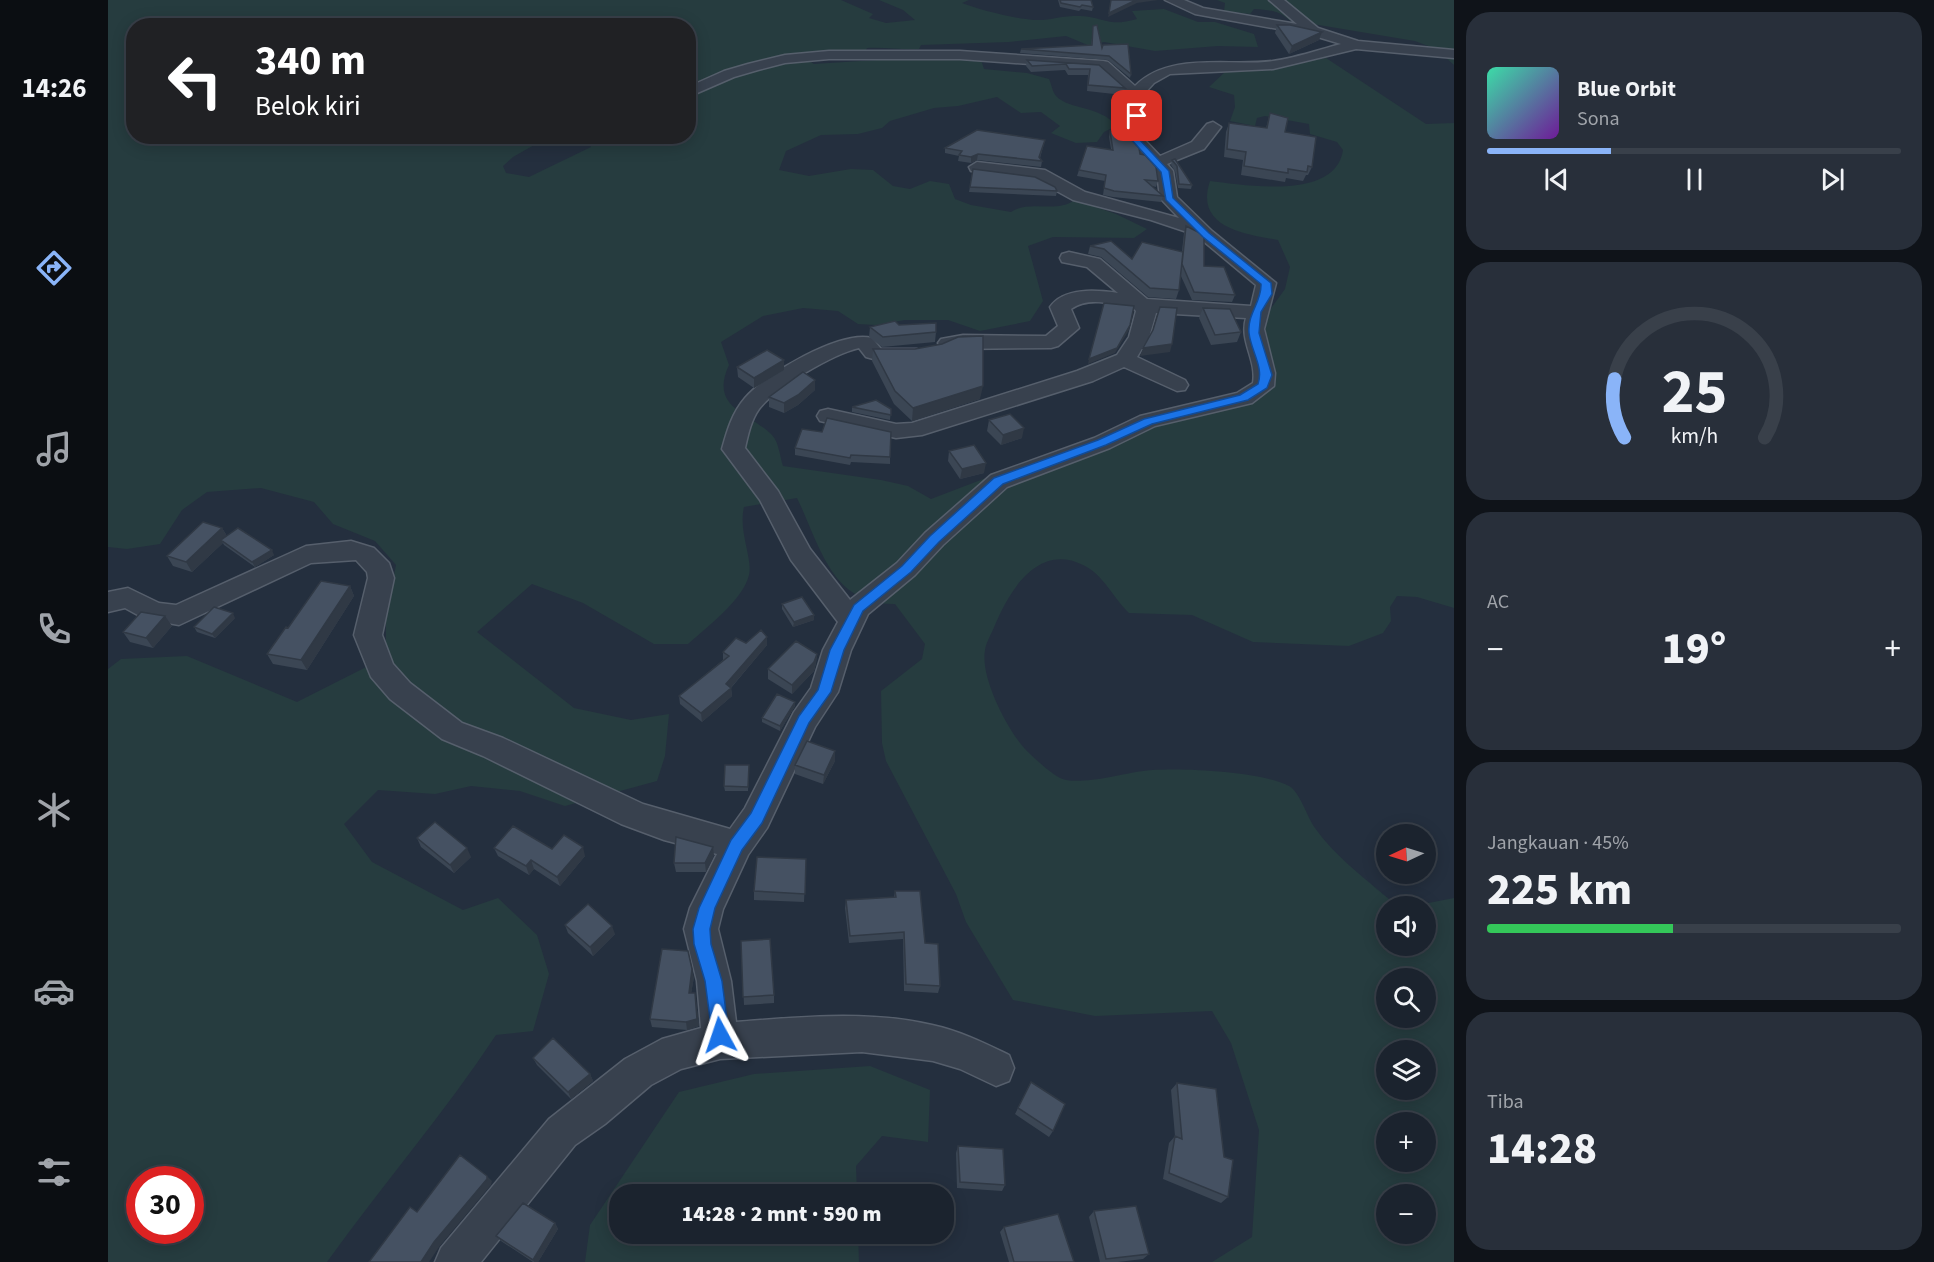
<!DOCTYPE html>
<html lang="id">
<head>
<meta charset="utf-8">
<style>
	:root { --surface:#1b232e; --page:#282f3a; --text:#f1f3f6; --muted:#a0a4aa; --line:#39404a; --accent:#8ab4f8 }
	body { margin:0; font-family:"Source Sans 3",sans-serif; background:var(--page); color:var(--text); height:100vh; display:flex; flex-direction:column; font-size:22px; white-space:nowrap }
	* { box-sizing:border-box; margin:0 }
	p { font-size:20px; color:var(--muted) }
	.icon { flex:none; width:33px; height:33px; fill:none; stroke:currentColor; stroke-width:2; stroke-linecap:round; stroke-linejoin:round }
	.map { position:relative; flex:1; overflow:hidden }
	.drawer { display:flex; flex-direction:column; gap:12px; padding:12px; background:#0f1319; width:480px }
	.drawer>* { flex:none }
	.banner { position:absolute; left:18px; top:18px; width:570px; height:126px; border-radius:24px; box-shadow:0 3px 15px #0003,0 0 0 2px var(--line); background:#202124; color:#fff; overflow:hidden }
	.needle { width:39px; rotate:266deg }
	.fabs { position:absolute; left:1268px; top:824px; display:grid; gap:12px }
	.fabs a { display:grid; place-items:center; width:60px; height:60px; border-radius:50%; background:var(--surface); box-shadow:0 3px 15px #0003,0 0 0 2px var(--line); font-size:30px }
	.speed { position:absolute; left:18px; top:1166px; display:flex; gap:12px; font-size:30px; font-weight:700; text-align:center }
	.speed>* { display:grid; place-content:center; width:78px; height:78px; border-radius:50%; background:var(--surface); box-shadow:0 3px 15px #0003,0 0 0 2px var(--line); line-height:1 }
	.speed .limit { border:9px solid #d22; background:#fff; color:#111 }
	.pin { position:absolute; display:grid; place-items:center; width:51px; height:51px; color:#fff; margin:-26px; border-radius:12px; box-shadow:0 3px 9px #0006 }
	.me { position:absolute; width:66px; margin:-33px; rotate:355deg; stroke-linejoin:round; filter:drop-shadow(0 0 4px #0008) }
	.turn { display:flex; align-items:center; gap:21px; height:126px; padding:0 30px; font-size:27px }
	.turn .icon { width:78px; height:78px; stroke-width:2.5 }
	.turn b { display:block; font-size:42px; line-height:51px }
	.big { font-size:45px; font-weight:800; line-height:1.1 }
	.drawer .card { flex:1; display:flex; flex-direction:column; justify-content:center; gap:9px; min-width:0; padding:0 21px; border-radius:24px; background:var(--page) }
	.drawer .dial { align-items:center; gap:0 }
	.dial svg { height:156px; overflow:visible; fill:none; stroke:var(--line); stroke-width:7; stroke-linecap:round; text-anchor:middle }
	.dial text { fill:var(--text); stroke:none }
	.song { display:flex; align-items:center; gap:18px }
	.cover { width:72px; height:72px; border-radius:9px; background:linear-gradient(135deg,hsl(160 70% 55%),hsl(280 70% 35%)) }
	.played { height:6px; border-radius:3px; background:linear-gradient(90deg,var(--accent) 30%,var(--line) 30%) }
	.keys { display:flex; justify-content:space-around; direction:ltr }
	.heat { display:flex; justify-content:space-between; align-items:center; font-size:33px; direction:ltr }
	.charge { height:9px; border-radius:4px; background:linear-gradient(90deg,#34c759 45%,var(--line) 0) }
	.trip { position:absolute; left:501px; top:1184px; width:345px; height:60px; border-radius:24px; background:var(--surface); box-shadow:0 3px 15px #0003,0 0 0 2px var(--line); font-weight:800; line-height:60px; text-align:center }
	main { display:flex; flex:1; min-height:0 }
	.menu { display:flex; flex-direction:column; width:108px; justify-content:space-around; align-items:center; background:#0b0e12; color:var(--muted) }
	.menu .icon { width:42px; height:42px }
	.menu .current { color:var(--accent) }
	.menu b { font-size:27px; color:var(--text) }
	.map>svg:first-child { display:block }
	.green { fill:#263c3f; fill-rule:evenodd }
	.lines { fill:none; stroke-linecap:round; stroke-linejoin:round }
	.minor-casing { stroke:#565f6c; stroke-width:3 }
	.minor { fill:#38414e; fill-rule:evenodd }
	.wall { fill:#3b4654 }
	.shaded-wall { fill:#303945 }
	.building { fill:#455162; stroke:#303945; stroke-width:1.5 }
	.route { fill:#1a73e8; stroke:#114b97; stroke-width:1.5 }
</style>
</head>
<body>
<main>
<nav class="menu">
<b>14:26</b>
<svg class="icon current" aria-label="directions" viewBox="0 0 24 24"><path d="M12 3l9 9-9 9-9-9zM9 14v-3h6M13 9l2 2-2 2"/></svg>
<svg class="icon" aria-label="music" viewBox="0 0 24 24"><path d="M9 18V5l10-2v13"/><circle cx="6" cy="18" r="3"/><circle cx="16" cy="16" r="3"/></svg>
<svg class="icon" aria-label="phone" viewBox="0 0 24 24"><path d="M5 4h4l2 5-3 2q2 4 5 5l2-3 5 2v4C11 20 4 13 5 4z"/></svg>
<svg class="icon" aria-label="climate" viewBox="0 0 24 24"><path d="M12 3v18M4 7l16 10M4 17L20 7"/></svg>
<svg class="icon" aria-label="car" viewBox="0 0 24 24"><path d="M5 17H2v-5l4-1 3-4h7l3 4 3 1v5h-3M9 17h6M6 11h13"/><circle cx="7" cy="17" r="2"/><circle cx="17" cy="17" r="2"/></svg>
<svg class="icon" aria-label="filters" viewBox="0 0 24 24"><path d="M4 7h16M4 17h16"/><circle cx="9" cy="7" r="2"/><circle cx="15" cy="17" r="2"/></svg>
</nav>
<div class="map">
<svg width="1346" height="1262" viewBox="0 0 1346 1262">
	<rect width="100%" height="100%" fill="#242f3e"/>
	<path class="green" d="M0,0H733L765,14L761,18L778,23L807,20L795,10L771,0H861L854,3C872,10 908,19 927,20C941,21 955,15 969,16C996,16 998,28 1029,19L1024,11L1056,9L1090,22H1107L1146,34L1150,47L1110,46L1047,51L996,42L982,46L958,36L901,42L813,45L811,49C793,50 777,47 759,48L757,52L720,51L702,54L701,61L706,64L768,60H873L876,69L919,73L941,79C943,83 944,89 946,93C955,110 994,105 1008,126L996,132L989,142L968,143L943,133L952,126L933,112L913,113L889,97L850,106L826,108L782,121L774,128L750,134L713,135L678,151L671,170L701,176L743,169L765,170L785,186L802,189L822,181L841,184L847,199L863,205L903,212C923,199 947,214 967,200L1008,214L1039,229L1026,238L945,237L920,246L935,301L922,321L872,331L840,320H797L768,325L750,324L730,311L695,308L655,316L613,342L621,365C601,408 641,412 664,435C671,442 672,458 675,466L773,480L800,486L823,499L1062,408L1155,394L1167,383L1153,342V322L1177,289L1182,267L1170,240C1138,234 1086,228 1102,181C1136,185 1228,201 1235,150L1229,142L1202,134L1201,124L1157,116L1149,118L1147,126L1122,121L1127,107L1126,95L1101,87L1118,71L1148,70L1218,58L1318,124L1346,123V608L1309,597L1289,596L1282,607L1283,621L1275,633L1241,646L1145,642L1084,615L1021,613C1005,598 996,575 975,565C931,543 902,589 887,625C884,633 878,642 877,650C872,677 899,729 917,749C926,758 941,772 952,778C968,786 1011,775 1028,772C1058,766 1155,771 1181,786C1192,792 1199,817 1207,828C1228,858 1262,882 1289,906H1278V945H1317V906H1305L1346,898V1262H1104L1144,1237L1151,1130L1123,1043L1104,1011L987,1016L905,1000L858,922L848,894L778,761L774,743L773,691L814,659L817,644L787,604C723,605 712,545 689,498L636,507C630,531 645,559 641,575C635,600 599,627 580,644H546L475,603L424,584L369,632L466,708L523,720L561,714L557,756L549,781L457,806L412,791L363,786L327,794L270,790L236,824L264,862L355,910L390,898L429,935L441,974L425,1031L388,1035C336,1114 274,1185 219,1262H0V669L13,659L79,656L189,702L278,657V617L288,565L267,541L225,524L206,502L153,488L99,492L74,510L52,544L19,549L0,547ZM26,26H580V136L477,137L483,147L421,177L398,173L395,166L405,157L442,136H26ZM1278,978H1317V1017H1278ZM1278,1050H1317V1089H1278ZM1278,1122H1317V1161H1278ZM32,1179H82V1230H32ZM1278,1194H1317V1233H1278Z
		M1109,0H1346V65L1328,49L1307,41L1181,20C1171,10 1160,10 1146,9L1142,14L1116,11L1117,3Z
		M762,1066L822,1090L820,1142L774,1136L748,1166L749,1194H512V1233H750L751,1262H477L482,1225L571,1092L646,1074Z"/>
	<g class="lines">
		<g class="minor-casing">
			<path id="minor" d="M1057,0H1076L1095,8L1189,24L1161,0H1176L1210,28L1250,41L1346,50V58L1248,49L1165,69L1062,74L1046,83L1035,95L1038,105L1033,136L1052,156L1084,142L1099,124L1105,122L1113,127L1096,149L1059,164L1065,171L1069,197L1104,231L1168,283L1156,329L1167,373L1166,386L1144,403L1047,426L1002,448L899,487L835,545L807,575L760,614L743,650L730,692L707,727L659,828L640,855L615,909L610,929L623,981L628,1022C693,1017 760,1010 824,1025C852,1031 876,1043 901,1055L906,1068L901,1081L888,1086L852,1069L825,1061L754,1052L612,1059L573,1069L543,1085L497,1124L467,1145L373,1262H327L333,1248L441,1119L517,1059L554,1039L593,1028L589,981L576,929L582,908L609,854L556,840L513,824L375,756L334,739L282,699L263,677L246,635L260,578L259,572L248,560L203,563L71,625L37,619L17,608L0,612V592L20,588L51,603L68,605L198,546L243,541L266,548L281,563L286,578L274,635L285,664L302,683L354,723L395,738L535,804L622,829L637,808L686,712L703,688L715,650L730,622L683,560L652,500L614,449C619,431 624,413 637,398C657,374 732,330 764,338L773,349H809L812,353L809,357C792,362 775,362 758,357L751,348C725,354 668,387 651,409C643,420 640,435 637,448L670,491L702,549L742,600L789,563L817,533L883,475L986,438L1032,416L1129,393L1145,383C1149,360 1131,341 1138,318L1048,313L1041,337L1029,357L1077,380L1080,385L1077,390L1069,391L1016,367L985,381L814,435L788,438L712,421L709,416L712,411L720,409L788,424L804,423L969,371L1009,355L1021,337L1028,311L1026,309C1006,304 981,296 963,309L971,328L950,346L943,348L840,349L833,347L830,343L833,339L855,335L938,336L950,326L942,307C956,287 989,290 1010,293L979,267L954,262L952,258L954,254L961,252L992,259L1039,299L1143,306L1148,285L1088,235L1043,220L965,200L927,179L863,171L861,167L869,162L937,170L977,192L1071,218L1052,198L1049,172L1017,137L1022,105L1020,96L991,69L852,59H721L677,63L650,70L626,77L580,97V87L616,71L640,64L677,55L721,51H852L995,61L1000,62L1027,86C1062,51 1119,67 1165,61C1187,58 1210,50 1233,44L1203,35L1087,14Z
				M466,136H487L479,141H467Z"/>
		</g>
		<use href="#minor" class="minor"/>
	</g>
	<path class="wall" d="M950,0H983L985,7L984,11L973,9L971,11L952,7Z
		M1169,25L1214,32L1211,40L1181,54L1167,33Z
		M985,30L994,48L1023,74L1022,78L1000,60L912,53L913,49L983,46Z
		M919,60L991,65L1017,88L1015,95L979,91L980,75H960L957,70L923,72L918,66Z
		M1162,113L1204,167L1200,175H1198L1195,181L1178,178L1177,182L1133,175L1135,160L1116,157L1118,132L1121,123L1158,128Z
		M1002,131L1032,154L1050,181L1048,187L1044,186L1055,196L1053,202L1005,197L995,195L997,181L969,176L971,170L1003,149L1001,137Z
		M937,140L932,158L934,161L933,167L869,160L863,163L850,161L851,156L837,153V148Z
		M1064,160L1084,185L1083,189L1070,188L1067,171L1063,165Z
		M865,169L949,191L948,196L861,192Z
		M1078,226L1096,266L1127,295L1124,302L1084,300L1072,274L1071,290L1068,299L1040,297L993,257L980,254L982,246L1003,241L1024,259L1074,251L1076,233Z
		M1095,308L1133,332L1129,342L1103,345L1091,318Z
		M791,325L828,332L827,342L774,347L761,337L762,327Z
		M765,349L872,399L804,421L786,404L764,361Z
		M629,367L676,370L646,388L630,377Z
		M707,390L690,405L676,413L661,407V397Z
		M744,407L783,409L782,420L744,412Z
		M881,420L914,438L893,445L879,431Z
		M687,448L782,457V464L743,462L742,465L687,455Z
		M841,451L876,473L852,479L840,461Z
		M114,528L119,536L166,555L147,567L116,545L115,543L84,572L65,566L59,556Z
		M242,586L246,596L199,670L165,664L159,654L180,628Z
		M674,604L706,620L685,627L674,609Z
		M127,618L107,638L89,632L86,627Z
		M64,626L45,648L22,642L15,632Z
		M659,637V645L623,688L624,696L594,722L572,704L571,696L615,660V652L638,643Z
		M709,654L708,663L706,671L684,694L660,679V669Z
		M687,702V706L672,731L654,722V718Z
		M727,761L715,784L687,774V765Z
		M641,765L640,791H617L616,786Z
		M309,838L363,857L346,873L313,847Z
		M386,848L444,849L477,856L452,886L426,869L421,875L390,856Z
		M606,855L598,872H568L566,863Z
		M698,859L696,902L646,900V891Z
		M787,891L817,943L832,986L830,993L796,991L795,939L741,943L737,908L738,900L786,897Z
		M457,925L507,934L485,956L460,933Z
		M633,941L666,995V1003L636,1005Z
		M586,977L583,993L588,1001L591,1026L579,1030L544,1027L542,1019Z
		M425,1058L482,1074L485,1081L463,1099L429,1065Z
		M923,1082L945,1131L941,1137L907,1114Z
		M1069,1083L1116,1157L1120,1197L1113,1203L1055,1179L1061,1143L1067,1136L1063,1090Z
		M850,1146L897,1185L894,1191L849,1188L848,1153Z
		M986,1211L1041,1254L1035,1259L1010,1262H992L981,1217Z
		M447,1223L450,1229L430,1262H425L393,1241L388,1236Z
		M896,1227L966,1262H901L892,1232Z"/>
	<path class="shaded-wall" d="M1028,0H1050L1029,3L1000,17L1001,13Z
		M1214,32L1211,40L1181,54L1184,46Z
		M870,154L869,160L863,163V157Z
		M1022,325L1021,330L1007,353L980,364L981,359Z
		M1064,344L1062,352L1032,356L1035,348Z
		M676,360V370L646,388V378Z
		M707,380V390L690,405L676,413V403Z
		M875,386L872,399L804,421L805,408Z
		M916,428L914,438L893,445L895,435Z
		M878,463L876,473L852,479L854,469Z
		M114,528L120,538L113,540L115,543L84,572L78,562Z
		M164,550L166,555L147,567L144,562Z
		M242,586L246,596L199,670L193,660Z
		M125,613L127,618L107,638L104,634Z
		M706,615V620L685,627L686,622Z
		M57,616L64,626L45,648L38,638Z
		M659,637V645L620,691L623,688L624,696L594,722L593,713Z
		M709,654L708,663L706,671L684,694V685Z
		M687,702V706L672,731V726Z
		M727,751V761L715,784L716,775Z
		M475,847L477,856L452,886L449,877Z
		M605,847L606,855L598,872L597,863Z
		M359,848L363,857L346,873L342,865Z
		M423,860L426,869L421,875L418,866Z
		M504,926L507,934L485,956L482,947Z
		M584,969L586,977L582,1000L581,993Z
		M587,993L591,1026L579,1030L578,1022Z
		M482,1074L485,1081L463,1099L460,1092Z
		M379,1176L384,1181L383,1185L331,1247L321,1262H313L326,1242Z
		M447,1223L450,1229L430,1262H426L425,1260Z"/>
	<path class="building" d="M952,0H983L985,7L974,5L972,7L953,3Z
		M1003,0H1028L1001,13Z
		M989,25L994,48L995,45L1020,44L1023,74L1001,56L913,49L984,45L985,26Z
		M1169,25H1182L1214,32L1184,46Z
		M919,60L991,65L1017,88L980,85L982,69H961L958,64L924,66Z
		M1162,113L1180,118L1177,132L1208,137L1204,167L1200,166L1199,172L1180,169V173L1136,166L1138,152L1119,149L1121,123L1159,128Z
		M869,130L937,140L931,157L934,161L870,154L863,157L851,155L854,151L837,148Z
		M1002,131L1017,132L1031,148L1032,154L1037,155L1048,167L1050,181L1037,180L1055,196L1006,191L996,188L998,175L971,170L979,146L1005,150Z
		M1067,159L1084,185L1071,184L1069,166L1064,160Z
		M865,169L927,177L947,187L949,191L862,187Z
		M1078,226L1096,235V266L1116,267L1127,295L1086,292L1074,264Z
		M1003,241L1024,259L1034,242L1075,252L1071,290L1042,288L996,249L982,246Z
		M996,303L1026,306L1022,325L1009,348L981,359Z
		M1052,307L1069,308L1064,344L1035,348L1045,330Z
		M1095,308L1122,309L1133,332L1107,335Z
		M787,321L791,325L828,323V332L775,337L762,327Z
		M875,336V386L805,408L787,391L765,349H807L834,344L850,337Z
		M659,350L676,360L646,378L629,367Z
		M695,372L707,380L690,395L676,403L661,397Z
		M768,400L783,409V415L744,407Z
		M902,414L916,428L895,435L881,420Z
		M719,418L783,432L782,457L743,455L742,458L687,448L694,429L714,432Z
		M866,445L878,463L854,469L841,451Z
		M95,522L114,528L78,562L59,556Z
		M130,528L164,550L144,562L113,540Z
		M213,581L242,586L193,660L159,654L178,627L180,628Z
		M694,597L706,615L686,622L674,604Z
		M106,607L125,613L104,634L86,627Z
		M33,612L57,616L38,638L15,632Z
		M653,630L659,637L618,684L623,688L593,713L571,696L621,656L615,652L628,638L638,643Z
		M688,641L709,654L706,662L684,685L660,669Z
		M669,694L687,702L672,726L654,718Z
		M699,741L727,751L716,775L687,765Z
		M617,765H641L640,787L616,786Z
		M327,822L359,848L342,865L309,838Z
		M405,826L444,849L456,835L475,847L449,877L423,860L418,866L386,848Z
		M568,837L605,847L597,863H566Z
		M649,857L698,859L697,894L646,891Z
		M787,891H812L817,943L830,944L832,986L798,984L796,932L742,936L738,900L788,897Z
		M480,904L504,926L482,947L457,925Z
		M662,939L666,995L635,997L633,941Z
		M554,949L580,951L584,969L581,993H587L589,1019L578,1022L542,1019Z
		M445,1038L482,1074L460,1092L425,1058Z
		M923,1082L957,1104L945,1131L910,1108Z
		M1069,1083L1108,1089L1116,1157L1125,1160L1120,1197L1061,1173L1067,1136L1074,1139Z
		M850,1146L895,1149L897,1185L852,1182Z
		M352,1155L379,1176V1179L326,1242L313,1262H261L302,1207L309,1212Z
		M415,1203L447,1223L425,1260L388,1236Z
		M1028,1206L1041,1254L998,1259L986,1211Z
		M950,1214L966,1262H906L896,1227Z"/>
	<path class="route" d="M1026,114L1033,116L1029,125V137L1061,171L1065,198L1101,233L1163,283L1164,294L1153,312L1151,333L1164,375L1159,388L1140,400L1044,424L998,445L895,484L831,542L803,572L755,611L736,650L723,692L701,723L654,823L634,850L607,908L602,929L603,944L614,981L621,1035L618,1041L612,1044L605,1041L597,981L586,944L585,929L591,908L623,840L643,813L691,716L710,690L722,650L746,605L794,566L822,536L886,478L990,440L1036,419L1132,395L1150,384C1156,367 1143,351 1141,333C1139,314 1154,301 1153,284L1095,237L1058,200L1053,172L1021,137V125Z"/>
</svg>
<div class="fabs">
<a><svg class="needle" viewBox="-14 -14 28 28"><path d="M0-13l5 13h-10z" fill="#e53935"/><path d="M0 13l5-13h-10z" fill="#a0a4aa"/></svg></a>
<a><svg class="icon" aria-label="sound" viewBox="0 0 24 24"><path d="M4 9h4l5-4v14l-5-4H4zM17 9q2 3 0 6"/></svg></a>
<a><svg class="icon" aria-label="search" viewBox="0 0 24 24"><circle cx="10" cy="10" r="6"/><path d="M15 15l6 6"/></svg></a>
<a><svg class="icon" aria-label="layers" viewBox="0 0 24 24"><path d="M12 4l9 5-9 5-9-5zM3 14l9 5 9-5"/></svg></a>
<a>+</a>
<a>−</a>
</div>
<div class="speed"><div class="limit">30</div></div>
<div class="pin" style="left:1029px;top:116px;background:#d93025"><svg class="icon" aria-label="arrive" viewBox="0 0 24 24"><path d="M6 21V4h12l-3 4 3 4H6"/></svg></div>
<svg class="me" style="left:612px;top:1035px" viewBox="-20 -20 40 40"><path d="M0-17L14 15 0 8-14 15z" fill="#1a73e8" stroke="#fff" stroke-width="4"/></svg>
<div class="trip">14:28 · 2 mnt · 590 m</div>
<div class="banner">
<div class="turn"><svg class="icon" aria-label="left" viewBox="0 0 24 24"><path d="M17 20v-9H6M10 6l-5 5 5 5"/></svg><div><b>340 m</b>Belok kiri</div></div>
</div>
</div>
<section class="drawer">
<div class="card">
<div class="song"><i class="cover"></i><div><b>Blue Orbit</b><p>Sona</p></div></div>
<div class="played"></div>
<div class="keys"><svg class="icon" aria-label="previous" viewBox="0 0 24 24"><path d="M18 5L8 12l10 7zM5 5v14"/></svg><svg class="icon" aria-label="pause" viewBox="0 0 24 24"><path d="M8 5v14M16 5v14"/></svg><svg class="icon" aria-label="next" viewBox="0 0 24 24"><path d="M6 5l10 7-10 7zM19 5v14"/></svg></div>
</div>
<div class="card dial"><svg viewBox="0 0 100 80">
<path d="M14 69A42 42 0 1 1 86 69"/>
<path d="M14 69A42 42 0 0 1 9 39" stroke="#8ab4f8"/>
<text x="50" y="56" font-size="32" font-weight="700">25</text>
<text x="50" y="72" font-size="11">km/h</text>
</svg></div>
<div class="card"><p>AC</p>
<div class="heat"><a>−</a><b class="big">19°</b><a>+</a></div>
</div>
<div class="card"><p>Jangkauan · 45%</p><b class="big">225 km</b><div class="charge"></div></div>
<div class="card"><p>Tiba</p><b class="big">14:28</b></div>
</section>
</main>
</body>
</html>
